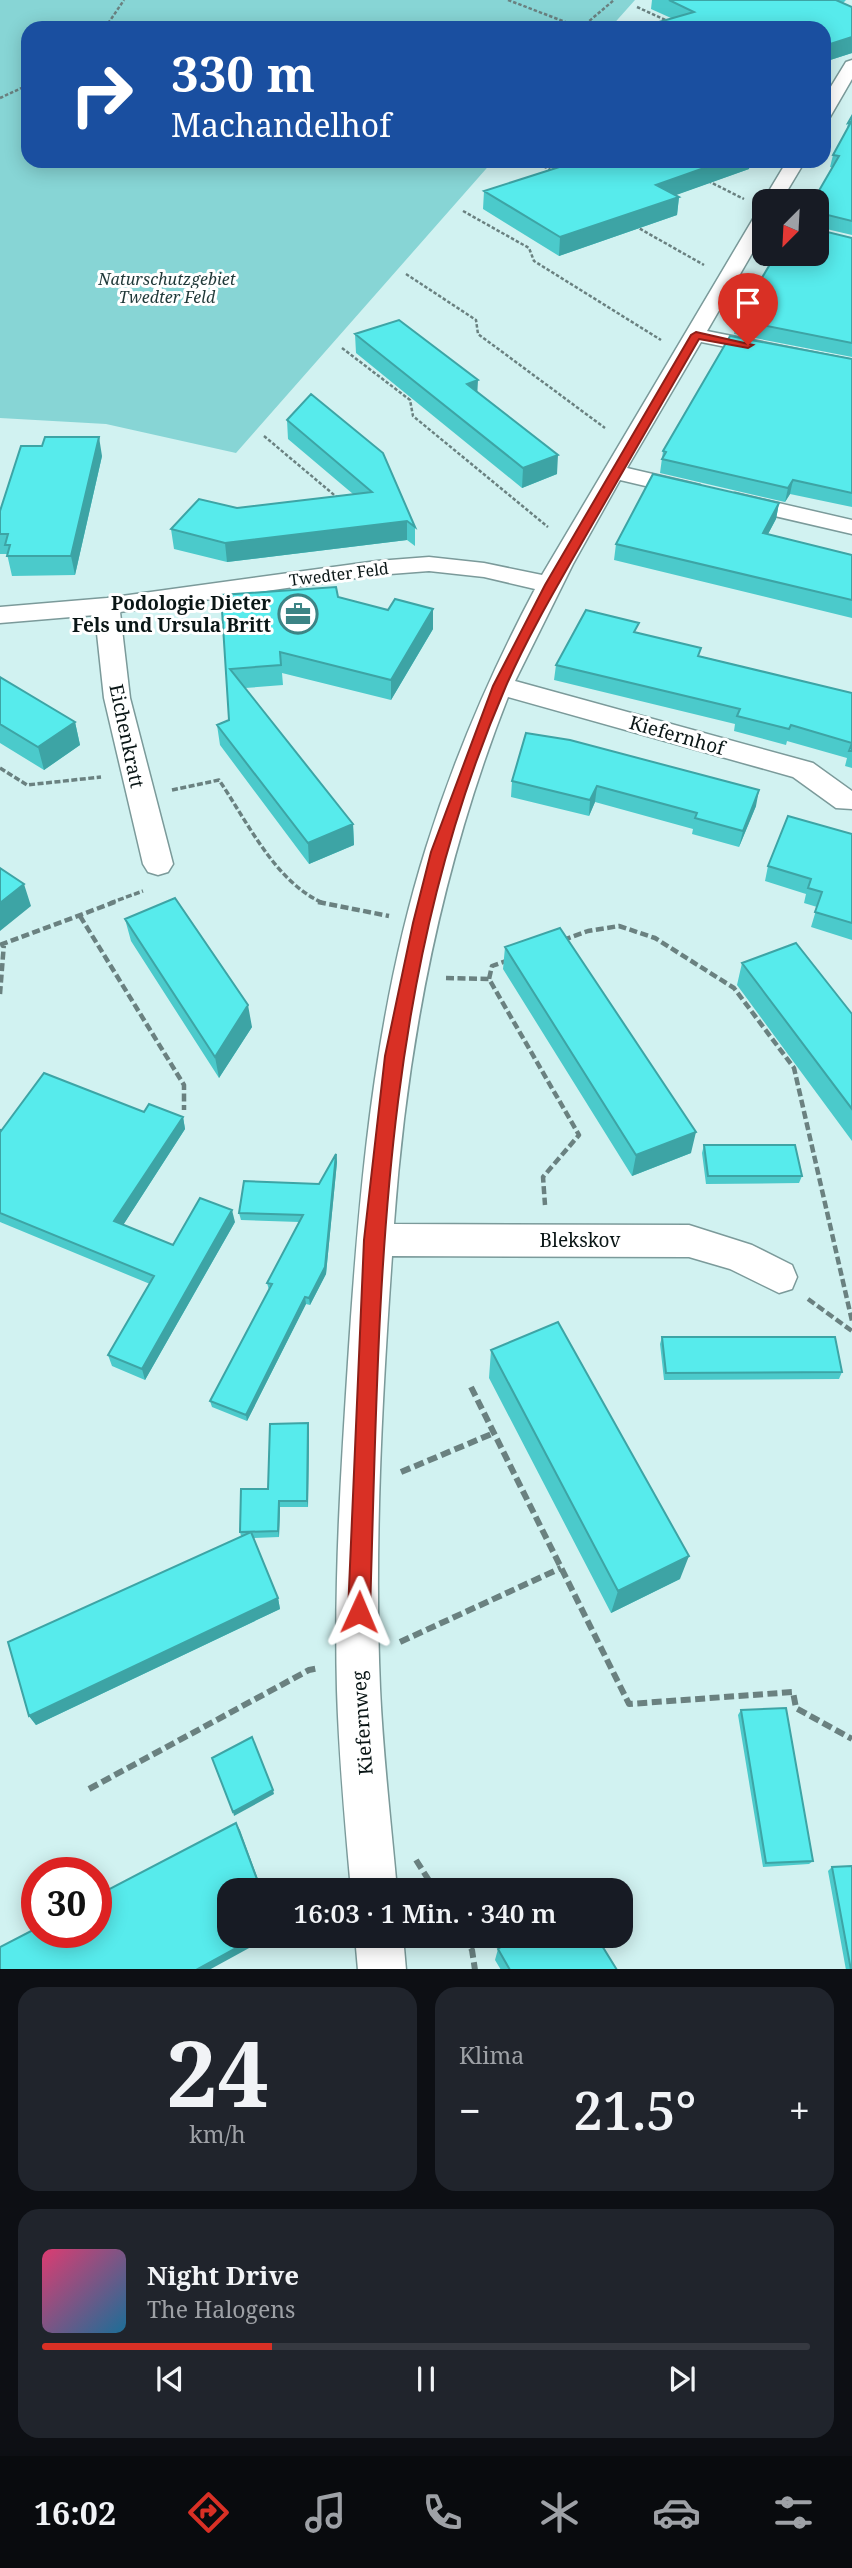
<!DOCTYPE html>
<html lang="de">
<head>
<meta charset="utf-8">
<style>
	:root { --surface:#171b24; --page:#20242c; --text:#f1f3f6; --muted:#9ea1a6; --line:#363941; --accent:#d93025 }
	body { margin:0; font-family:"Noto Serif",serif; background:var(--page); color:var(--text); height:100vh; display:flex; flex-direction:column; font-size:26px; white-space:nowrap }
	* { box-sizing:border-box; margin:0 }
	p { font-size:23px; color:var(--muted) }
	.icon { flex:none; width:38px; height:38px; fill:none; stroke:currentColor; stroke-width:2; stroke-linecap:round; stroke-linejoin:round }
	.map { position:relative; height:1969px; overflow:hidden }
	.panel { display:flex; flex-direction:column; gap:18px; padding:18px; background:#0d0f14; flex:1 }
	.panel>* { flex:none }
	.banner { position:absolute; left:21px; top:21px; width:810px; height:147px; border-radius:21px; box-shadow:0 4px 18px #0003; background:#1a4fa0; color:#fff; overflow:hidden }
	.needle { width:46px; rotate:204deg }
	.buttons { position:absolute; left:752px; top:189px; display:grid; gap:14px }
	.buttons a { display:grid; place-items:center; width:77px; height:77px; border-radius:14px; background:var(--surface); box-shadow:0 4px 18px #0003; font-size:35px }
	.speed { position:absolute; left:21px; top:1857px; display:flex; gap:14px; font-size:35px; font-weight:700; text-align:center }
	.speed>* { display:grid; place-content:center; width:91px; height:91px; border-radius:50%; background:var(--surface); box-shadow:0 4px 18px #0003; line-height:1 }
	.speed .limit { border:10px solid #d22; background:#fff; color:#111 }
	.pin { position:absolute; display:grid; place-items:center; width:60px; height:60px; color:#fff; margin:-72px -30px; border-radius:50% 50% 50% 0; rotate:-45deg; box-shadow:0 0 7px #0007 }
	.pin .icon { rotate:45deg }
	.me { position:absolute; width:77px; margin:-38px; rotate:1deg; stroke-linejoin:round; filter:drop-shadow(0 0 5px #0008) }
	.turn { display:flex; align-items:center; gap:24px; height:147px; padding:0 35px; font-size:32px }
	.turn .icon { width:91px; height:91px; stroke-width:2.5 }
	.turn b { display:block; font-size:49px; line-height:60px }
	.big { font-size:52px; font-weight:600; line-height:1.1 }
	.panel .tile { flex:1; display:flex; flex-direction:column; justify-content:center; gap:10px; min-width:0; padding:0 24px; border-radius:21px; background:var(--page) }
	.panel .dial { align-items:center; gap:0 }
	.dial b { font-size:91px; line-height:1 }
	.song { display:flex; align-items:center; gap:21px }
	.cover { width:84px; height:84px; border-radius:10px; background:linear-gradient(135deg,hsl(340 70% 55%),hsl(200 70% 35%)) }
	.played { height:7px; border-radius:4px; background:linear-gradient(90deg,var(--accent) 30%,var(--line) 30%) }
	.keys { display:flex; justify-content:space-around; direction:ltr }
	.heat { display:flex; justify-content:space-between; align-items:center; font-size:38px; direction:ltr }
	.panel .tiles { flex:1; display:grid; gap:18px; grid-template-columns:1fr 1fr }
	.tile:last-child { grid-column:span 2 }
	.trip { position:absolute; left:217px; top:1878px; width:416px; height:70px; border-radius:21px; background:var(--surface); box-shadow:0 4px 18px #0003; font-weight:600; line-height:70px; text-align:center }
	.dock { display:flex; height:112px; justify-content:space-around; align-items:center; background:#090b0e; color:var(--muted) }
	.dock .icon { width:49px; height:49px }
	.dock .active { color:var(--accent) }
	.dock b { font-size:32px; color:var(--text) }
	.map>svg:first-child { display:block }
	.green { fill:#87d5d5 }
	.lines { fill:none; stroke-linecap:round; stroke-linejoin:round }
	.minor-casing { stroke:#7b9a9a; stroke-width:3 }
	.path-far3 { stroke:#6a8180; stroke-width:2.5; stroke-dasharray:3.5 2; stroke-linecap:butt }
	.path-far2 { stroke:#6a8180; stroke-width:3.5; stroke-dasharray:6 2.5; stroke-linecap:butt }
	.path-far1 { stroke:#6a8180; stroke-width:4.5; stroke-dasharray:8 3.5; stroke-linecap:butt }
	.path { stroke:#6a8180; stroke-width:6; stroke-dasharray:10 4.5; stroke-linecap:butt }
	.minor { fill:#fff; fill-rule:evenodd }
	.wall { fill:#4bcacb }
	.shaded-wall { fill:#3da4a5 }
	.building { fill:#57ebec; stroke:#3da4a5; stroke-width:2 }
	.route { fill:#d93025; stroke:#8d1f18; stroke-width:2 }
	.labels { text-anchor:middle; stroke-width:6; stroke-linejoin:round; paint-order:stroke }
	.far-park-label { font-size:16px; font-style:italic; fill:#1f3838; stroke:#fff }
	.far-street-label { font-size:16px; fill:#0a1616; stroke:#fff }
	.poi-label { font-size:19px; font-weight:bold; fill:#0a1616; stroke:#fff; text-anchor:end }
	.street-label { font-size:19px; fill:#0a1616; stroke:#fff }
</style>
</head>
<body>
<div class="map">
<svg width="852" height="1970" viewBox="0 0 852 1970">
	<rect width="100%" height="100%" fill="#d1f2f1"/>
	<path class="green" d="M0,0H635L610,28H28V161H493L236,453L106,424L0,418Z"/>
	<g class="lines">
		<g class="minor-casing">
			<path id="minor" d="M852,60V79L830,117L824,118V98L846,62Z
				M787,161H805L781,201H765V204L763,201Z
				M765,209V231L707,331L852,360V372L701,342L627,468L700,485L704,490L700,495L692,497L620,480L573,564L515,681L813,763L852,791V809L836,808L793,777L508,697C441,867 407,1042 394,1224L689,1225L752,1245L792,1265L797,1277L792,1289L779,1293L730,1269L689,1257L392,1256C382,1399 374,1544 380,1688C383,1755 391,1823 397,1890H351C345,1823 339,1757 337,1690C334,1580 341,1471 348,1362C359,1190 374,1014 426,848C454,758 491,672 535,589L484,577L429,571L377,575L120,612L130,698L173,864L168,872L158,875L148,872L143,864L104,698L95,615L0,623V607L107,598L377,561L429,557L484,563L542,575L756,214Z
				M735,493L852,520V534L727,505L723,500L727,495Z
				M355,1936H403L406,1970H358Z"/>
		</g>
		<path class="path-far3" d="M508,0L581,28
			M637,7L670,22
			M105,28L124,0
			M581,28L614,0
			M0,98L28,85
			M534,161L554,172
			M708,181L744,199
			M463,211L529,248L534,261L661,340
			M635,226L704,265
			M406,274L476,320L478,334L605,428
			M342,348L410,400L413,416L548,527
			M264,436L339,499"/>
		<path class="path-far2" d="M0,768L27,785L101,777
			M172,790L219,780C247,821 275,882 323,903
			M110,903L143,891"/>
		<path class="path-far1" d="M318,902L389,916
			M80,916L184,1085V1110
			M563,940L588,931L619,926L655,938L734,988L794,1068L852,1321
			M0,945L115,902
			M509,960L492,966L489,979L579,1135L543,1177L545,1205
			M446,978L489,979
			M0,994L4,943
			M808,1299L852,1331"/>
		<path class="path" d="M471,1387L629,1704L793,1692L796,1708L852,1739
			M401,1472L494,1433
			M400,1642L561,1568
			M89,1789L309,1670L319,1668
			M416,1860L435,1890
			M463,1936L472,1950L475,1970"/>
		<use href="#minor" class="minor"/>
	</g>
	<path class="wall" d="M652,0H846L843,3L852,7V53L824,62V28L671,18L651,9Z
		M852,116V235L818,227L819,230L852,238V357L734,334L737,320L817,254V201L833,168L830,167L833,155L847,129L848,123Z
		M552,161H750L749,169L675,195L679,197L677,215L559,256L483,209L484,191L561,166Z
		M355,334L477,392L557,474L522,488L356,353Z
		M852,359V507L790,494L785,502L660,473L663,451Z
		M287,420L415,527V546L407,540L227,562L174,549L171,529L353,494L288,439Z
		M102,456L75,575L12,576L7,554H0V511Z
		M779,503L776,519L768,534L852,555V618L614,560L616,544Z
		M221,595L338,597L388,610L433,609V629L391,700L282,673L283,685L245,688L353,824L354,845L309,864L220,745L217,725L229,720Z
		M637,633L700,656L852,693V768L845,766L847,758L787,741L786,745L734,731L735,724L554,680L556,665Z
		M0,677L75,722L80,745L44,770L0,743Z
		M526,733L756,806L739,847L692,834L693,829L595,802L589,816L511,797L512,781Z
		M852,834V940L811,927L817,907L804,903L806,894L765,881L768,866Z
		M125,919L252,1027L219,1078L131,941Z
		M505,947L691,1153L632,1176L503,969Z
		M742,963L852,1014V1141L737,985Z
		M144,1112L183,1117L185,1129L123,1225L173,1245L235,1222L145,1380L112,1366L108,1355L150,1284L0,1222V1130L1,1131Z
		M704,1145L802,1176L799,1183L706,1184L702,1153Z
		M336,1154L337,1162L326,1274L310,1305L306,1304L247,1421L212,1407L210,1401L269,1290L267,1283L299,1222L241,1220L239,1213L319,1184Z
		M662,1337L842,1372L839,1379L664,1380L660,1344Z
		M491,1350L680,1579L611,1613L489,1378Z
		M309,1430L308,1507H280L279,1537L253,1538L278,1598L280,1609L36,1725L29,1716L241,1536L240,1532L268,1489Z
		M741,1710L813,1861L809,1864L763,1867L738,1715Z
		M832,1867L852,1970H846L828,1871Z
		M498,1949L617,1970H501L495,1960Z"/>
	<path class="shaded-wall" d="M852,37V53L824,62V46Z
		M724,161H750L749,169L654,203L656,185Z
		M679,197L677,215L559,256L560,237Z
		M478,380L477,399L467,384Z
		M99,437L102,456L75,575L71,556Z
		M558,455L557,474L522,488L523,468Z
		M793,480L790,494L785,502L788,488Z
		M779,503L776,519L760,549L763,533Z
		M407,521V540L227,562L225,543Z
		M433,609V629L391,700V680Z
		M75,722L80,745L44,770L38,747Z
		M597,786L595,802L589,816L590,800Z
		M759,790L756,806L739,847L743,831Z
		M353,824L354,845L309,864L308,843Z
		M24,884L31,906L0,931V903Z
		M248,1005L252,1027L219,1078L215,1057Z
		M183,1117L185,1129L118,1233L114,1221Z
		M696,1132L691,1153L632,1176L636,1155Z
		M336,1154L337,1162L326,1274L310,1305L309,1298Z
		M232,1210L235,1222L145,1380L142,1369Z
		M305,1297L306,1304L247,1421L246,1415Z
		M308,1423L309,1430L308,1507L307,1501Z
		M279,1501L280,1507L279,1537L278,1531Z
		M689,1556L680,1579L611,1613L618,1591Z
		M278,1598L280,1609L36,1725L29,1716Z
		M273,1790L274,1794L234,1816L233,1812Z
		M236,1823L240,1830L262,1890H261Z
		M258,1936H271L209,1970H196Z"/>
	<path class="building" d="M669,0H836L852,7V37L824,46V28H638L694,12Z
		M852,116V221L820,213L817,216V201H813L839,156L833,155L851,122L848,123Z
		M578,161H724L656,185L679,197L560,237L484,191Z
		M817,218L819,230L852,238V343L737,320L776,254H817Z
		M399,320L478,380L467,384L558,455L523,468L355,334Z
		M730,336L852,359V493L793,480L788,488L662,459L666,452L663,451Z
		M311,394L383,453L415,527L407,521L225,543L171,529L199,499L237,508L372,492L287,420Z
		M45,437H99L71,556H7L10,545H5L8,534H0V511L21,446H42Z
		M653,474L779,503L763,533L852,555V600L616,544Z
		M336,587L338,597L388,610L395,599L433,609L391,680L280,652L281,665L230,669L353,824L308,843L217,725L229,720L221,595Z
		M586,610L639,623L634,632L701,648L698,656L852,693V751H849L852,743L791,725L789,729L737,716L740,709L556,665Z
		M0,677L75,722L38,747L0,724Z
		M526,733L570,740L759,790L743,831L695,818L697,813L597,786L590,800L512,781Z
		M788,816L852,834V923L815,912L822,892L808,888L811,879L768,866Z
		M0,868L24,884L0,903Z
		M175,898L248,1005L215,1057L125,919Z
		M560,928L696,1132L636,1155L505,947Z
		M796,943L852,1014V1109L742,963Z
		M44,1073L144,1112L149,1104L183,1117L114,1221L173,1245L200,1198L232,1210L142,1369L108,1355L154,1276L0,1213V1130L1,1131Z
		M704,1145H795L802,1176H708Z
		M336,1154L325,1267L309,1298L305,1297L246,1415L210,1401L272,1284L267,1283L303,1215L239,1213L244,1181L319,1184Z
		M558,1322L689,1556L618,1591L491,1350Z
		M662,1337H835L842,1372L666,1373Z
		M308,1423L307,1501H279L278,1531L240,1532L241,1489H268L270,1424Z
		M251,1532L278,1598L29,1716L8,1642Z
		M786,1708L813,1861L766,1863L741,1710Z
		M252,1737L273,1790L233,1812L212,1758Z
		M236,1823L261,1890H229V1936H258L196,1970H0V1947L37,1928V1932H96V1896Z
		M852,1866V1970H851L832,1867Z
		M516,1936H596L617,1970H510L498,1949Z"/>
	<path class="route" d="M696,332L753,345L748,348L699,339C663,401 627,463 592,525C562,578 530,631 506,686C377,985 380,1293 370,1612L366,1619L359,1623L351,1619L348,1612L364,1240L385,1056L413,923L431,852L493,686L545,585L691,335Z"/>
	<defs>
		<g id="office-ring" transform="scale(2.0125)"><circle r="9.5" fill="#fff" stroke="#3c8485" stroke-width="1.5"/><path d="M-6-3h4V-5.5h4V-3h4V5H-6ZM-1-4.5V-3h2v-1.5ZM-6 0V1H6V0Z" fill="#3c8485"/></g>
	</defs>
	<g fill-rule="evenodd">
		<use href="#office-ring" x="298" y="614"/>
	</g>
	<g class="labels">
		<g class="far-park-label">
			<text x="167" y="285">Naturschutzgebiet<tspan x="167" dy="18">Twedter Feld</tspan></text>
		</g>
		<g class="far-street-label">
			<text transform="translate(339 574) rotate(-7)" y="6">Twedter Feld</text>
		</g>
		<g class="poi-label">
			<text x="271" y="610">Podologie Dieter<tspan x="271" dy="22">Fels und Ursula Britt</tspan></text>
		</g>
		<g class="street-label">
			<text transform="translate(677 735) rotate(16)" y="7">Kiefernhof</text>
			<text transform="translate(127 736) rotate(78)" y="7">Eichenkratt</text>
			<text x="580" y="1247">Blekskov</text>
			<text transform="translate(362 1723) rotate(-94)" y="7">Kiefernweg</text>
		</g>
	</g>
</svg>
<div class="buttons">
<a><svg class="needle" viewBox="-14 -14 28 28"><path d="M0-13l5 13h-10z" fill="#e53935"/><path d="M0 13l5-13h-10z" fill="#9ea1a6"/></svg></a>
</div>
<div class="speed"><div class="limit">30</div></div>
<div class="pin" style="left:748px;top:345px;background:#d93025"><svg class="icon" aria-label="arrive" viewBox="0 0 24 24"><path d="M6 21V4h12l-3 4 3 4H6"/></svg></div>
<svg class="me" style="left:359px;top:1612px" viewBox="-20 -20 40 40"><path d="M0-17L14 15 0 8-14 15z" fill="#d93025" stroke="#fff" stroke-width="4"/></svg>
<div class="trip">16:03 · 1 Min. · 340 m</div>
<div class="banner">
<div class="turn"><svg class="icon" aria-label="right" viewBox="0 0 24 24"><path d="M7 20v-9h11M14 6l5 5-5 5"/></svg><div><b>330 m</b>Machandelhof</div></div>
</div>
</div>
<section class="panel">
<div class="tiles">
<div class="tile dial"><b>24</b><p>km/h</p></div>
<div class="tile"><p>Klima</p>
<div class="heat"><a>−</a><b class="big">21.5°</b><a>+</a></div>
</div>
<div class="tile">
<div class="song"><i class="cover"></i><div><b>Night Drive</b><p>The Halogens</p></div></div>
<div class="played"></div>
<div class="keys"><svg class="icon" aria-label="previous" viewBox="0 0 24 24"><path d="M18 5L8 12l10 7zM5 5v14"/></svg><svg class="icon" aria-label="pause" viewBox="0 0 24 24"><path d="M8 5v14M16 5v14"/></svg><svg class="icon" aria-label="next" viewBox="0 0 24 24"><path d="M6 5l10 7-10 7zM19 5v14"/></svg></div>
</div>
</div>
</section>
<nav class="dock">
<b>16:02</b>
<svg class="icon active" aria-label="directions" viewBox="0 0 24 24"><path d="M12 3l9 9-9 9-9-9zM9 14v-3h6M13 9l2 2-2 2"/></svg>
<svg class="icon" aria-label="music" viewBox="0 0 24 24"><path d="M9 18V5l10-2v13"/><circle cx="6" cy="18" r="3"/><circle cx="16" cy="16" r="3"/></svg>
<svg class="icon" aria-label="phone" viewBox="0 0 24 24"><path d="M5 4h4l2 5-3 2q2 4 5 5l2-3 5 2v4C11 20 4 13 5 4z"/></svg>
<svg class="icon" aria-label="climate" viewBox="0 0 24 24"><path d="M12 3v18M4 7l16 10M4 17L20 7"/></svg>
<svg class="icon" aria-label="car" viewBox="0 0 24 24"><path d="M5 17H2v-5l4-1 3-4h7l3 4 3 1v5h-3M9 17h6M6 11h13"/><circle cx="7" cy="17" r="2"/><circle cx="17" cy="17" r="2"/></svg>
<svg class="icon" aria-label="filters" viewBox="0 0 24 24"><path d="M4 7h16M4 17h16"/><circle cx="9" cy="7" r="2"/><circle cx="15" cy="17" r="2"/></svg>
</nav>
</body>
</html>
